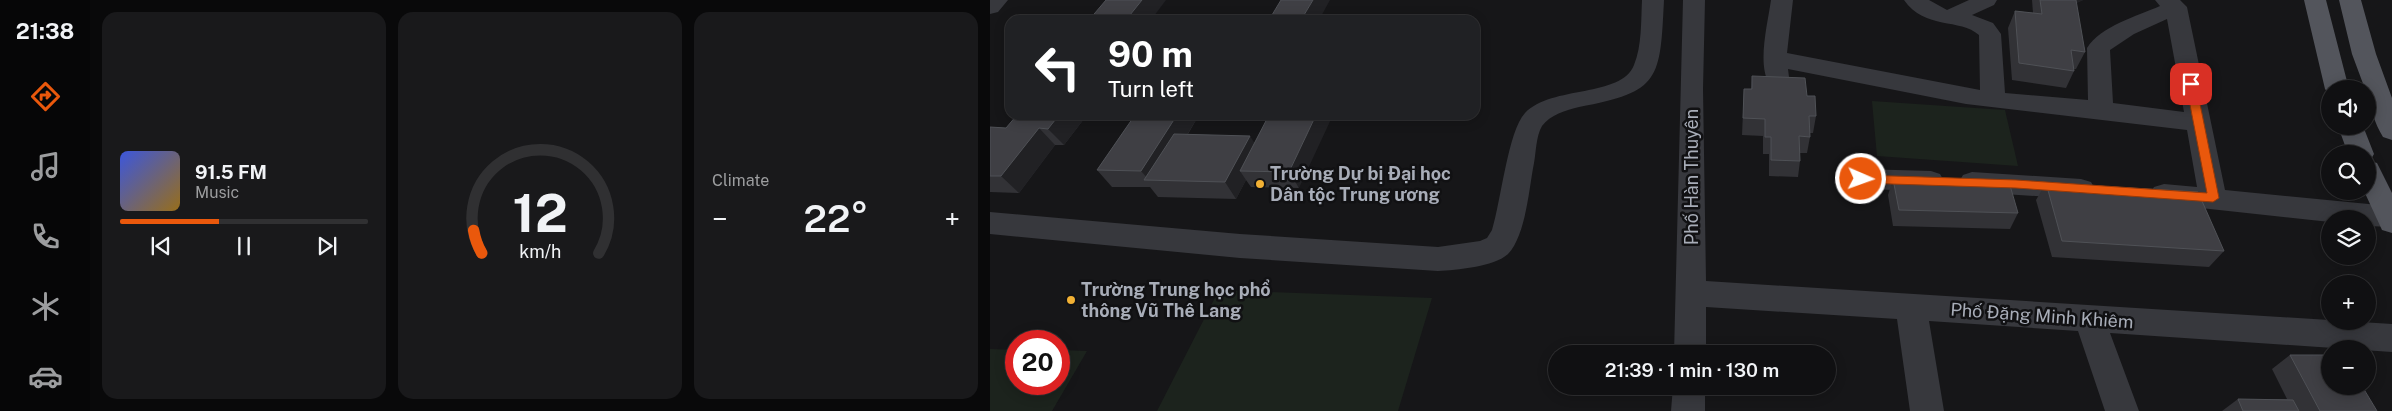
<!DOCTYPE html>
<html lang="en">
<head>
<meta charset="utf-8">
<style>
	:root { --surface:#101012; --page:#19191b; --text:#f1f3f6; --muted:#9c9d9f; --line:#303032; --accent:#ea580c }
	body { margin:0; font-family:"Public Sans",sans-serif; background:var(--page); color:var(--text); height:100vh; display:flex; flex-direction:column; font-size:19px; white-space:nowrap }
	* { box-sizing:border-box; margin:0 }
	p { font-size:16px; color:var(--muted) }
	.icon { flex:none; width:28px; height:28px; fill:none; stroke:currentColor; stroke-width:2; stroke-linecap:round; stroke-linejoin:round }
	.map { position:relative; flex:1; overflow:hidden }
	.panel { display:flex; flex-direction:column; gap:12px; padding:12px; background:#09090a; width:900px }
	.panel>* { flex:none }
	.hud { position:absolute; left:15px; top:15px; width:475px; height:105px; border-radius:15px; box-shadow:0 2px 12px #0003,0 0 0 1px var(--line); background:#202124; color:#fff; overflow:hidden }
	.controls { position:absolute; left:1331px; top:80px; display:grid; gap:10px }
	.controls a { display:grid; place-items:center; width:55px; height:55px; border-radius:50%; background:var(--surface); box-shadow:0 2px 12px #0003,0 0 0 1px var(--line); font-size:25px }
	.speed { position:absolute; left:15px; top:330px; display:flex; gap:10px; font-size:25px; font-weight:700; text-align:center }
	.speed>* { display:grid; place-content:center; width:65px; height:65px; border-radius:50%; background:var(--surface); box-shadow:0 2px 12px #0003,0 0 0 1px var(--line); line-height:1 }
	.speed .limit { border:8px solid #d22; background:#fff; color:#111 }
	.pin { position:absolute; display:grid; place-items:center; width:42px; height:42px; color:#fff; margin:-21px; border-radius:10px; box-shadow:0 2px 8px #0006 }
	.me { position:absolute; width:55px; margin:-28px; rotate:92deg; stroke-linejoin:round; filter:drop-shadow(0 0 4px #0008) }
	.turn { display:flex; align-items:center; gap:18px; height:105px; padding:0 20px; font-size:22px }
	.turn .icon { width:65px; height:65px; stroke-width:2.5 }
	.turn b { display:block; font-size:35px; line-height:42px }
	.big { font-size:38px; font-weight:600; line-height:1.1 }
	.panel .card { flex:1; display:flex; flex-direction:column; justify-content:center; gap:8px; min-width:0; padding:0 18px; border-radius:15px; background:var(--page) }
	.panel .dial { align-items:center; gap:0 }
	.dial svg { height:130px; overflow:visible; fill:none; stroke:var(--line); stroke-width:7; stroke-linecap:round; text-anchor:middle }
	.dial text { fill:var(--text); stroke:none }
	.song { display:flex; align-items:center; gap:15px }
	.cover { width:60px; height:60px; border-radius:8px; background:linear-gradient(135deg,hsl(230 70% 55%),hsl(40 70% 35%)) }
	.played { height:5px; border-radius:2px; background:linear-gradient(90deg,var(--accent) 40%,var(--line) 40%) }
	.keys { display:flex; justify-content:space-around; direction:ltr }
	.heat { display:flex; justify-content:space-between; align-items:center; font-size:28px; direction:ltr }
	.panel .tiles { flex:1; display:grid; gap:12px; grid-template-columns:repeat(3,1fr) }
	.trip { position:absolute; left:558px; top:345px; width:288px; height:50px; border-radius:25px; background:var(--surface); box-shadow:0 2px 12px #0003,0 0 0 1px var(--line); font-weight:600; line-height:50px; text-align:center }
	main { display:flex; flex:1; min-height:0 }
	.tab-bar { display:flex; flex-direction:column; width:90px; justify-content:space-around; align-items:center; background:#060607; color:var(--muted) }
	.tab-bar .icon { width:35px; height:35px }
	.tab-bar .current { color:var(--accent) }
	.tab-bar b { font-size:22px; color:var(--text) }
	.map>svg:first-child { display:block }
	.green { fill:#1c231d }
	.lines { fill:none; stroke-linecap:round; stroke-linejoin:round }
	.minor { fill:#37383d; fill-rule:evenodd }
	.major { fill:#53555c; fill-rule:evenodd }
	.wall { fill:#323236 }
	.shaded-wall { fill:#212124 }
	.building { fill:#3f3f44; stroke:#4f5156 }
	.route { fill:#ea580c; stroke:#983908 }
	.poi-dot { fill:#f2b134; stroke:#111113; stroke-width:2 }
	.labels { text-anchor:middle; stroke-width:5; stroke-linejoin:round; paint-order:stroke }
	.poi-label { font-size:18px; font-weight:bold; fill:#a8adb8; stroke:#111113; text-anchor:start }
	.street-label { font-size:18px; fill:#a8adb8; stroke:#111113 }
</style>
</head>
<body>
<main>
<nav class="tab-bar">
<b>21:38</b>
<svg class="icon current" aria-label="directions" viewBox="0 0 24 24"><path d="M12 3l9 9-9 9-9-9zM9 14v-3h6M13 9l2 2-2 2"/></svg>
<svg class="icon" aria-label="music" viewBox="0 0 24 24"><path d="M9 18V5l10-2v13"/><circle cx="6" cy="18" r="3"/><circle cx="16" cy="16" r="3"/></svg>
<svg class="icon" aria-label="phone" viewBox="0 0 24 24"><path d="M5 4h4l2 5-3 2q2 4 5 5l2-3 5 2v4C11 20 4 13 5 4z"/></svg>
<svg class="icon" aria-label="climate" viewBox="0 0 24 24"><path d="M12 3v18M4 7l16 10M4 17L20 7"/></svg>
<svg class="icon" aria-label="car" viewBox="0 0 24 24"><path d="M5 17H2v-5l4-1 3-4h7l3 4 3 1v5h-3M9 17h6M6 11h13"/><circle cx="7" cy="17" r="2"/><circle cx="17" cy="17" r="2"/></svg>
</nav>
<section class="panel">
<div class="tiles">
<div class="card">
<div class="song"><i class="cover"></i><div><b>91.5 FM</b><p>Music</p></div></div>
<div class="played"></div>
<div class="keys"><svg class="icon" aria-label="previous" viewBox="0 0 24 24"><path d="M18 5L8 12l10 7zM5 5v14"/></svg><svg class="icon" aria-label="pause" viewBox="0 0 24 24"><path d="M8 5v14M16 5v14"/></svg><svg class="icon" aria-label="next" viewBox="0 0 24 24"><path d="M6 5l10 7-10 7zM19 5v14"/></svg></div>
</div>
<div class="card dial"><svg viewBox="0 0 100 80">
<path d="M14 69A42 42 0 1 1 86 69"/>
<path d="M14 69A42 42 0 0 1 9 55" stroke="#ea580c"/>
<text x="50" y="56" font-size="32" font-weight="700">12</text>
<text x="50" y="72" font-size="11">km/h</text>
</svg></div>
<div class="card"><p>Climate</p>
<div class="heat"><a>−</a><b class="big">22°</b><a>+</a></div>
</div>
</div>
</section>
<div class="map">
<svg width="1402" height="411" viewBox="0 0 1402 411">
	<rect width="100%" height="100%" fill="#161618"/>
	<path class="green" d="M882,101L1015,110L1028,166L887,156Z
		M229,290L442,298L408,411H167Z
		M0,349L26,350V384H69V350L97,351L62,411H0Z"/>
	<g class="lines">
		<path class="minor" d="M0,0H18L8,12L0,14Z
			M652,0H674C670,79 671,92 589,107C576,110 560,115 552,126C546,136 546,152 544,163C539,188 536,235 518,254C504,267 466,270 448,271L250,258L0,234V212L250,234L448,247L490,241L497,238L502,230C511,201 518,131 535,113C562,85 631,98 644,65C652,46 651,20 652,0Z
			M693,0H715L713,89L716,281L1402,324V352L1120,333L1149,411H1115L1088,331L939,321L954,411H920L907,319L716,307V354H684Z
			M781,0H803L797,53L990,90L989,35C970,18 935,30 914,0H939L957,10L979,0H1007L1004,5L982,15L1003,23L1011,34L1015,93L1098,100L1097,48C1111,26 1147,16 1170,6L1165,0H1190L1197,7L1235,190L1399,206L1402,207V227L1378,226V219H1340V222L1174,204L1164,201L1160,194L1164,187L1174,184L1207,187L1197,130L976,104L798,69L799,77L795,83L787,85L779,83C767,64 778,22 781,0ZM1177,19L1194,112L1123,103L1120,50L1144,34Z
			M871,169L941,171L950,174L954,181L950,188L941,191L871,189L862,186L858,179L862,172Z
			M982,172L1091,179L1101,182L1105,189L1101,196L1091,199L982,192L973,189L969,182L973,175Z
			M683,386H715V411H681Z"/>
		<path class="major" d="M1314,0H1336L1359,89H1340V95L1335,89Z
			M1349,0H1371L1386,54L1402,98V140L1393,137C1385,124 1378,104 1378,89H1375L1362,54Z
			M1348,126H1373L1384,154L1380,161L1387,163L1402,193V233L1392,230L1374,191H1378V154H1358Z"/>
	</g>
	<path class="wall" d="M1042,0H1093L1086,3L1095,52L1086,69H1084V71L1076,88L1022,80L1018,28L1025,11L1043,13Z
		M762,76L817,96L826,116L823,133H820V137L817,153H810V161L808,177L779,176V154H773V136L752,135L754,89H761Z
		M97,115L74,145H65L29,193L0,192V127L16,128Z
		M145,115H209L198,134L265,143L279,115L309,188L261,187L256,180L246,199L168,197L160,187H122L107,170Z
		M903,179L1028,213L1020,229L903,226L898,195Z
		M1056,183L1234,251L1219,267L1062,257L1046,200Z
		M1300,355L1387,411H1232L1248,399H1297L1282,369Z"/>
	<path class="shaded-wall" d="M152,0H176L161,20H136Z
		M323,0H340L329,20H311Z
		M1080,0H1093L1077,8Z
		M69,115H97L74,145L58,129Z
		M187,115H209L169,181L159,180L151,171Z
		M326,115H343L309,188L299,172Z
		M49,128L65,145L29,193L11,176Z
		M260,136L271,153L250,171L256,180L246,199L235,182Z"/>
	<path class="building" d="M116,0H152L136,20H99Z
		M291,0H323L311,20H279Z
		M1050,0H1086L1095,52L1081,50L1084,71L1029,63L1025,11L1052,14Z
		M762,76L815,78L817,96H825L826,116H819L820,137L809,136L810,161L781,160V137H775V119L753,118L754,89H762Z
		M27,115H69L58,129L49,128L11,176H0V127L16,128Z
		M145,115H187L151,171L107,170Z
		M279,115H326L299,172L250,171Z
		M184,134L260,136L235,182L154,180Z
		M903,179L1019,182L1028,213L909,210Z
		M1056,183L1208,192L1234,251L1072,241Z
		M1300,355H1340V386H1372L1387,411H1330Z
		M1248,399L1303,400L1309,411H1253Z"/>
	<path class="route" d="M1201,81L1206,84L1229,198L1223,202L1026,188L871,183L866,179L871,175L1026,180L1217,193L1196,84Z"/>
	<g class="poi-dot">
		<circle cx="270" cy="184" r="5"/>
		<circle cx="81" cy="300" r="5"/>
	</g>
	<g class="labels">
		<g class="poi-label">
			<text x="280" y="180">Trường Dự bị Đại học<tspan x="280" dy="21">Dân tộc Trung ương</tspan></text>
			<text x="91" y="296">Trường Trung học phổ<tspan x="91" dy="21">thông Vũ Thê Lang</tspan></text>
		</g>
		<g class="street-label">
			<text transform="translate(702 177) rotate(-90)" y="6">Phố Hàn Thuyên</text>
			<text transform="translate(1052 316) rotate(4)" y="6">Phố Đặng Minh Khiêm</text>
		</g>
	</g>
</svg>
<div class="controls">
<a><svg class="icon" aria-label="sound" viewBox="0 0 24 24"><path d="M4 9h4l5-4v14l-5-4H4zM17 9q2 3 0 6"/></svg></a>
<a><svg class="icon" aria-label="search" viewBox="0 0 24 24"><circle cx="10" cy="10" r="6"/><path d="M15 15l6 6"/></svg></a>
<a><svg class="icon" aria-label="layers" viewBox="0 0 24 24"><path d="M12 4l9 5-9 5-9-5zM3 14l9 5 9-5"/></svg></a>
<a>+</a>
<a>−</a>
</div>
<div class="speed"><div class="limit">20</div></div>
<div class="pin" style="left:1201px;top:84px;background:#d93025"><svg class="icon" aria-label="arrive" viewBox="0 0 24 24"><path d="M6 21V4h12l-3 4 3 4H6"/></svg></div>
<svg class="me" style="left:871px;top:179px" viewBox="-20 -20 40 40"><circle r="17" fill="#ea580c" stroke="#fff" stroke-width="3"/><path d="M0-11L8 9 0 5-8 9z" fill="#fff"/></svg>
<div class="trip">21:39 · 1 min · 130 m</div>
<div class="hud">
<div class="turn"><svg class="icon" aria-label="left" viewBox="0 0 24 24"><path d="M17 20v-9H6M10 6l-5 5 5 5"/></svg><div><b>90 m</b>Turn left</div></div>
</div>
</div>
</main>
</body>
</html>
